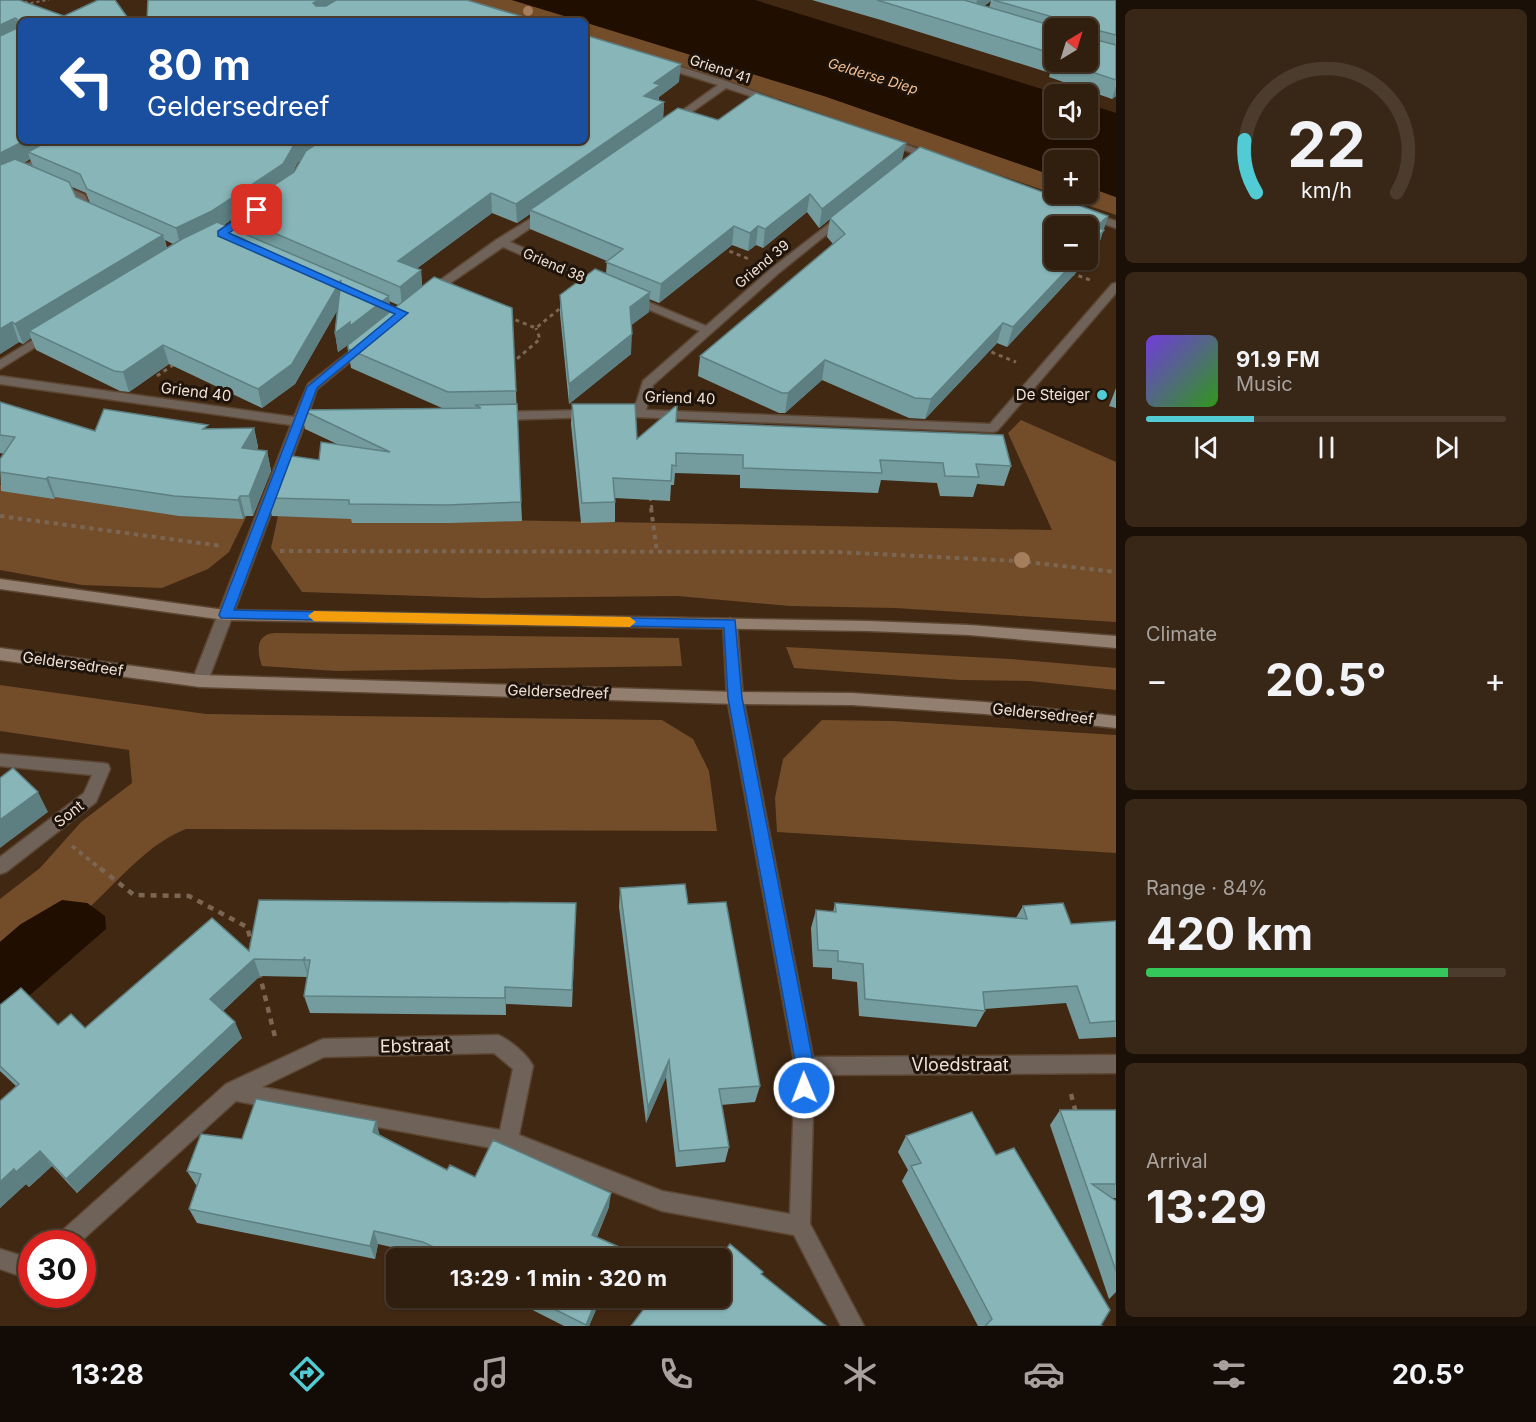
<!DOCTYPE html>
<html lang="en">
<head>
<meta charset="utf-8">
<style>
	:root { --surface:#301e0e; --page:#382717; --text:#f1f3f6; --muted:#a8a29e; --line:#4b3c2e; --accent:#51ccd5 }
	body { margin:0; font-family:Inter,sans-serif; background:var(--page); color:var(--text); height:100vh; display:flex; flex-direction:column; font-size:22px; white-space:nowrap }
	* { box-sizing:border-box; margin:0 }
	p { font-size:20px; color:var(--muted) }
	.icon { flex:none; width:33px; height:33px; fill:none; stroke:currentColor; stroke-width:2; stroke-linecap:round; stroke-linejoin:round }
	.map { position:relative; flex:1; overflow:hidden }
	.sheet { display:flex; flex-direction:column; gap:9px; padding:9px; background:#1a1008; width:420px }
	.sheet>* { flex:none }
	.banner { position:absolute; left:18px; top:18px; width:570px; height:126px; border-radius:9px; box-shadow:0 2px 4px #0004,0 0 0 2px var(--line); background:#1a4fa0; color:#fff; overflow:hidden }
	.needle { width:39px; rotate:38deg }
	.tools { position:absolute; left:1044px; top:18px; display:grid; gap:12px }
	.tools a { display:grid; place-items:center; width:54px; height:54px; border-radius:9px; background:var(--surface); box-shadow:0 2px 4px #0004,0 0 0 2px var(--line); font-size:30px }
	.speed { position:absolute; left:18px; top:1230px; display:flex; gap:12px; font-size:30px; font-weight:700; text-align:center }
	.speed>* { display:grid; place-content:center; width:78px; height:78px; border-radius:50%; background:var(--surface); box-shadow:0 2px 4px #0004,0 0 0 2px var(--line); line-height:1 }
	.speed .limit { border:9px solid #d22; background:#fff; color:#111 }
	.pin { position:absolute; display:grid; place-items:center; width:51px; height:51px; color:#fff; margin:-26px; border-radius:12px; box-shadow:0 3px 9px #0006 }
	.me { position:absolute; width:66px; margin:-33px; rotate:359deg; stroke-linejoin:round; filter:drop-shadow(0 0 4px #0008) }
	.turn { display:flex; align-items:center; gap:21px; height:126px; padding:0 30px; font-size:27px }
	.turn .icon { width:78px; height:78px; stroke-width:2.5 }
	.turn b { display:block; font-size:42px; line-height:51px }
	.big { font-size:45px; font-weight:700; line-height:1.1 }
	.sheet .tile { flex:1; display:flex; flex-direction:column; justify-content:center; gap:9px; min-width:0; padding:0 21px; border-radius:9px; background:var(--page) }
	.sheet .dial { align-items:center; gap:0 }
	.dial svg { height:156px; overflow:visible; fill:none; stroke:var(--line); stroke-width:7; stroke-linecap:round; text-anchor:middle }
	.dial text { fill:var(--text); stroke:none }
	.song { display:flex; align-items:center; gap:18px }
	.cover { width:72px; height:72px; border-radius:9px; background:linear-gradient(135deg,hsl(260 70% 55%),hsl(110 70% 35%)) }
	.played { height:6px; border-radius:3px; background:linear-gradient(90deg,var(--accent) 30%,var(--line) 30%) }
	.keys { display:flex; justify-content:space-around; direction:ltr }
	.heat { display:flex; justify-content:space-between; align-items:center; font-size:33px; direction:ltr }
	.charge { height:9px; border-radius:4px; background:linear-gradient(90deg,#34c759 84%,var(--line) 0) }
	.trip { position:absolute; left:386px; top:1248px; width:345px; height:60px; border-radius:9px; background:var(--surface); box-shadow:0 2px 4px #0004,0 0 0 2px var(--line); font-weight:700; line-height:60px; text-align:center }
	.dock { display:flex; height:96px; justify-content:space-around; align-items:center; background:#130c06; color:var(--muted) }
	.dock .icon { width:42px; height:42px }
	.dock .on { color:var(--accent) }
	.dock b { font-size:27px; color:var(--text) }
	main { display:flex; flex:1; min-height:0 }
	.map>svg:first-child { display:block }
	.green { fill:#734c29 }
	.water { fill:#200e01 }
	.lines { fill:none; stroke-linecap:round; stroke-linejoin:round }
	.street-casing { stroke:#5c4632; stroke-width:3 }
	.secondary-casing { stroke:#5c4632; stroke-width:3 }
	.path-far3 { stroke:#7b6553; stroke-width:2; stroke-dasharray:3 3; stroke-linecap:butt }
	.path-far2 { stroke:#7b6553; stroke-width:3; stroke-dasharray:4 4; stroke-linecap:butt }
	.path-far1 { stroke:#7b6553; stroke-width:4; stroke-dasharray:4.5 4.5; stroke-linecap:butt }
	.path { stroke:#7b6553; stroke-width:4.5; stroke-dasharray:6 6; stroke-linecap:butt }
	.street { fill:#6f6259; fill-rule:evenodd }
	.secondary { fill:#937f70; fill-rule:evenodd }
	.tree { fill:#a57e5e }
	.wall { fill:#749c9e; fill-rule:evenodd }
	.shaded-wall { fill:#5e7f81 }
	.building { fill:#87b5b8; stroke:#5e7f81; stroke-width:1.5 }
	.route { fill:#1a73e8; stroke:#114b97; stroke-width:1.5 }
	.slow { fill:#f59e0b }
	.poi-dot { fill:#51ccd5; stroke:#1f140b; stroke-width:2 }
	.labels { text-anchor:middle; stroke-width:6; stroke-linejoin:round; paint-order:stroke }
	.far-street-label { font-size:14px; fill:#f2e2d6; stroke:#1f140b }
	.far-water-label { font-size:14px; font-style:italic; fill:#f6c299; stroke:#1f140b }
	.street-label { font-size:15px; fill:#f2e2d6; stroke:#1f140b }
	.poi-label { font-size:15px; fill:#f2e2d6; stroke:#1f140b; text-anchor:end }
	.near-street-label { font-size:18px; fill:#f2e2d6; stroke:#1f140b }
</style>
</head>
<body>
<main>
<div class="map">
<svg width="1116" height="1326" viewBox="0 0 1116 1326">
	<rect width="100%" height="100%" fill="#402813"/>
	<path class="green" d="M462,0H512L583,21H531Z
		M585,22L824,96L1054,176V194H1088V187L1116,197V215L734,84L585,37Z
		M1021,420L1116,462V622L895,608L790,606L677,596L483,598L302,592L271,548L278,516L1052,530L1008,433Z
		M0,485L247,515L229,552L208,569L162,588L82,585L0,570Z
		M275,633L679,638L682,666L336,671L262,666C257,652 255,634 275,633Z
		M786,647L1011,659L1116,668V690L1030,681L960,680L794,668Z
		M0,685L206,714L662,720L693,739L709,771L717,831L186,829C149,843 120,879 91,906L87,903L21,924L0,942V899L40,868L81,822L132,783L129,750L0,731Z
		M822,720L893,721L1116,735V853L777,832L775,798L783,759Z"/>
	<path class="water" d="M512,0H755L1058,94H1054V128H1088V104L1116,113V197L1088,187V160H1054V176L824,96Z
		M62,900L87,903L105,916L106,929L0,1021V942L21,924Z"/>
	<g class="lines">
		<g class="street-casing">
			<path id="street" d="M661,61L729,82L777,100L772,103L726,88L675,124H669V120L718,85L658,66L656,64Z
				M885,139H891L938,157L929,159L885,143Z
				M70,141H82L0,185V178Z
				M52,184H60L85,195L91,210L97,214L96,216L83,214L77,199L52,188Z
				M548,208L553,211L552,213L510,242L607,284V288H599L503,247L433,295H425V291L496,240Z
				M1088,212L1116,221V228L1084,217V213Z
				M843,213L847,214V218L780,272L653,385L646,410L990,424L1112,284L1116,283V293L997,431L993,432L611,416L609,413L611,410H634L643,381L700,331L626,300V296H634L706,326L772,268Z
				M51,329L57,333L55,335L0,369V360Z
				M363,341L369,345L367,348L317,389L307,418L324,417L330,421L324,425L304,426L208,681L205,685H195L192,681L291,425L0,384V376L294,417L308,384Z
				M591,410L597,414L595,417L498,420L492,416L498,412Z
				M730,618L737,623L743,698L813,1057L1116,1055V1073L814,1075L810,1224L864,1326H841L794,1235L662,1211L508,1151L236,1101L78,1244H52L55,1237L226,1084L316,1042L323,1039L498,1035C510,1040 527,1054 533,1066L519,1135L662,1191L790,1214L795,1066L727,698L723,623ZM494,1053L513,1069L500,1130L262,1087L324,1057Z
				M0,754L102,763L108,764L110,769L96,802L6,872L0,874V857L84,793L92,775L0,766Z
				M0,1249L32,1259V1280L0,1269Z"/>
		</g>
		<g class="secondary-casing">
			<path id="secondary" d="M0,579L225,610L868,621L969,625L1116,636V648L969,635L868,631L225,620L0,589Z
				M0,648L200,675L735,692L852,693L985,702L1116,716V728L985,714L852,705L735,704L200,687L0,660Z"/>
		</g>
		<path class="path-far3" d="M19,0L30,3L49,0"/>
		<path class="path-far2" d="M722,248L751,260
			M1071,273L1090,280
			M508,317L536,328L563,306
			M984,349L1016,362
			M511,364L540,339L536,328
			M157,376L176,363
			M650,497L652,509"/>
		<path class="path-far1" d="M651,508L657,552
			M0,516L222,546
			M280,551L837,552L1017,561L1116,572
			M72,846L102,870"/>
		<path class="path" d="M100,868L134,895L189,896L247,927L252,944
			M259,972L275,1037
			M1071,1094L1076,1113"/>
		<use href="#street" class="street"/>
		<use href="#secondary" class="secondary"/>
	</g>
	<g class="tree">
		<circle cx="528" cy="11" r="5"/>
		<circle cx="1022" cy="560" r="8"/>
	</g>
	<path class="wall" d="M0,0H19L21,141H585L679,82L659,97V101L664,102L663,118L718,120L902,161L1108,216L1097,250L1007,347L997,343L925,419L909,418L822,380L785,413H779L698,376L700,356L833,244L827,237L830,219L819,228L807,212L763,248L756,245L748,251L732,245L659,303L649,299V312L631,325V354L569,404L560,314V295L606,273L607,261L530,229V214L517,223L492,213L416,269L421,270L422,286L512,308L522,521L450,523H352L351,519L272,516L268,498L319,460L337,444L305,429L302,410L442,408L351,368L348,349L352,342L338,352L335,333L337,310L295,384L262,408L169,364L129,392L120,391L36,350L31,338L23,344L19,342L0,354ZM30,159L33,166L24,163ZM300,161L294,172L292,174L298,162ZM72,187L86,193L90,203L76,197ZM231,220L233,229L224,225ZM165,240L173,244L167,248ZM389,301L398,305L390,311Z
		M812,0H1116V96L1112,99L1049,77L1050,73L881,20ZM991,1L989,8L984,6ZM1054,28L1088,62H1054Z
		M1116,388V408L1109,406Z
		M0,402L95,431L254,428L258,447L257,450L267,451L271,471L253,516H245L243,519L179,516L55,497L54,499L1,491L0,459L4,454L0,453Z
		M572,404L637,439L676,422L1011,466L1004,486L977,484L973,497L940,496L937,483L881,480L878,493L740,488V475L675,473L674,485H671L670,501L615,498V522L581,523L571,424Z
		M620,888L688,904L760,1086L755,1102L721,1105L729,1147L725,1162L676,1167L666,1077L646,1123L619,907Z
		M576,903L572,1007L506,1004V1015L310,1013L304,996L307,977L260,976L223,1011L242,1038L77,1193L52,1166L29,1187L26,1184L0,1208V1101L16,1086L0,1071V1005L58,1025L85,1028L249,951Z
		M835,903L1016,918L1023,906L1071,924L1116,921V1037L1079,1039L1066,1003L985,1009V1011L976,1027L859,1016L857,982L832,979V968L813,967L811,928L816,910L833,912Z
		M1060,1110H1116V1198H1111L1116,1201V1292L1109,1299L1050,1125Z
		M380,1135L447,1170L475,1177L609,1207L597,1237L617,1258H434L426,1255L378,1244L375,1259L197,1223L189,1209L197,1185H196L187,1171L242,1139Z
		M906,1136L996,1155L1102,1326H978L902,1181L908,1170L898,1152Z
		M509,1298H601L589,1326H564Z"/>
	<path class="shaded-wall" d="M319,0H351L316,21L313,3Z
		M977,0H991V1L974,13Z
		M15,18L20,36L0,46V25Z
		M681,64L679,82L659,97L658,103L644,96L654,83Z
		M1116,86V96L1112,99Z
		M664,102L663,121L530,210V214L517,223L516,204Z
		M24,141H65L28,152L30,159L0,175V153Z
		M299,141H333L298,162L286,183L230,214L231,220L216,230L181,248L176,228Z
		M906,143L902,161L819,228L822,209Z
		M491,193L492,213L400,281L398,261Z
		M810,194L807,212L763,248L765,229Z
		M1108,216L1097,250L1007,347L1013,327L1076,260H1088V248L1096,227Z
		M734,226L732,245L659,303L661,284Z
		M758,226L756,245L748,251L750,233Z
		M163,235L168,254L29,331L31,338L23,344L15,324Z
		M421,270L422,290L402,306L400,287Z
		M341,280L344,299L295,384L262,408L258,389Z
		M650,292L649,312L629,327L630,307Z
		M389,296L391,315L352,345V342L338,352L335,333Z
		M12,322L19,342L0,354V329Z
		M1003,323L997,343L925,419L931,399Z
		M632,334L631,354L569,404V384Z
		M163,345L169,364L129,392L123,372Z
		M825,360L822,380L785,413L788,393Z
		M254,428L258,447L247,467L242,448Z
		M267,451L271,471L253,516L249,496Z
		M48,477L55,497L54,499L46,479Z
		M240,496L245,516L243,519L238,500Z
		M38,792L48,812L0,848V820Z
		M305,957L304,960L309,976L308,977L303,960Z
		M254,959L260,976L217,1016L210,999Z
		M505,987L506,1004V1015L505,998Z
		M235,1022L242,1038L77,1193L66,1179Z
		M669,1060L666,1077L646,1123L648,1107Z
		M376,1121L380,1136L373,1132Z
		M40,1151L52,1166L29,1187L16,1172Z
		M14,1169L26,1184L0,1208V1182Z
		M611,1193L609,1207L592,1248V1235Z
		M374,1231L378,1244L375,1259L370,1246Z
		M619,1247L617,1258H614Z
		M597,1298H601L589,1326H585Z"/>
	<path class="building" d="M0,0H19L64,16L98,0H115L130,21H21V141H24L0,153V36L17,28V19L15,18L0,25Z
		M148,0H319L313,3L316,6H326L336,0H467L537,21H147Z
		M877,0H964L1060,28H1054V54Z
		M993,0H1116V35L1092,29L1093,39L1116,45V80L1062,62H1088V28H1060V19Z
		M585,35L681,64L654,83L660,85L644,96L664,102L516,204L491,193L398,261L421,270L400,287L230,214L294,172L306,151L321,141H585Z
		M756,93L906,143L822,209L810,194L765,229L758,226L750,233L734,226L661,284L606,262L623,249L530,210L678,108L718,120Z
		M48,141H299L295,143L283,164L212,211L176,228L87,189L80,174L28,152Z
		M920,147L1108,216L1096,227L1104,230L1088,248V226H1054V260H1076L1013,327L1003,323L931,399L915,398L825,360L788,393H782L700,356L845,234L830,218Z
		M15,159L69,182L76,197L163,235L15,324L12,322L0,329V165Z
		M217,222L389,296L350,326V322L335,333L341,280L292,364L258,389L163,345L123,372L114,371L29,331L182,239Z
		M595,269L650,292L630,307L632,334L569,384L560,295Z
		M434,277L512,308L516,391L448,392L348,349V345Z
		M0,402L95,431L104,409L208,425L203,429L254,428L242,448L267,451L249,496H240L238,500L174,496L48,477L46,479L0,472V459L15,437L0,435Z
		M517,404L521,502L448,505L349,504V500L268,498L285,455L319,460L321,442L390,452L302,410L481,408L475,405Z
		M572,404H635L637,439L677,405L676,422L1003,435L1011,466L976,464L979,477L945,476L943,463L880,460L882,473L743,468V455L676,453V466L672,465L671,481L613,478L615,502L582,503Z
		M13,768L38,792L0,820V778Z
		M685,884L688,904L726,902L760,1086L719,1089L729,1147L679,1151L669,1060L648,1107L620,888Z
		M259,900L576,903L572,990L505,987V998L304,996L310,960H304L305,957L303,960L254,959L210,999L235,1022L66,1179L40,1151L16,1172L14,1169L0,1182V1101L19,1084L0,1066V1005L21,988L58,1025L71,1014L85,1028L212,918L249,951Z
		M835,903L1027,919L1023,906L1063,903L1071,924L1116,921V1021L1090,1023L1077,986L983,992L985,1011L865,999L863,964L838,961V951L818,950L816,910L836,912Z
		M256,1099L376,1121L373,1132L447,1170L450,1165L475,1177L493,1140L611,1193L592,1235L619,1247L614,1258H456L423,1242L374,1231L370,1246L189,1209L201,1174L187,1171L201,1134L242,1139Z
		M1060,1110H1116V1184H1092L1116,1201V1271Z
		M972,1112L996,1155L1014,1148L1110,1310L1101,1325L1102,1326H985L992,1319L911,1166L921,1163L906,1136Z
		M730,1244L763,1272L761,1274L826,1326H631L652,1298H720V1258H719Z
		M532,1298H597L586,1325Z"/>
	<path class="route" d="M253,208L262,210L229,233L408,313L317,388L234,610L735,620L742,698L814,1066L813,1088L810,1094L804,1097L798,1094L796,1088V1066L728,698L724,628L221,618L219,615L307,387L395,314L218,236V231Z"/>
	<path class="slow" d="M314,611L630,617L636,622L630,627L314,621L308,616Z"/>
	<circle class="poi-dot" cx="1102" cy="395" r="6"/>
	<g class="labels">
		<g class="far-street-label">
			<text transform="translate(720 69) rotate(18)" y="5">Griend 41</text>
			<text transform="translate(762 264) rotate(-40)" y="5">Griend 39</text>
			<text transform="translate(554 265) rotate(23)" y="5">Griend 38</text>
		</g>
		<g class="far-water-label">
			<text transform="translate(873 76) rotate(17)" y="5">Gelderse Diep</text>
		</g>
		<g class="street-label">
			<text transform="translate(196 392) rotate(7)" y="5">Griend 40</text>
			<text transform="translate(680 398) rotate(2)" y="5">Griend 40</text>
			<text transform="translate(73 664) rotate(8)" y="5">Geldersedreef</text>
			<text transform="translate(558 692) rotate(2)" y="5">Geldersedreef</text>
			<text transform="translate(1043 714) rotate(6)" y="5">Geldersedreef</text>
			<text transform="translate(69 814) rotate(-38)" y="5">Sont</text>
		</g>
		<g class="poi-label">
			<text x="1090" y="400">De Steiger</text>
		</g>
		<g class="near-street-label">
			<text transform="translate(415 1046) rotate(-1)" y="6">Ebstraat</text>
			<text x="960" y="1071">Vloedstraat</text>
		</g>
	</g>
</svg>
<div class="tools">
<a><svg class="needle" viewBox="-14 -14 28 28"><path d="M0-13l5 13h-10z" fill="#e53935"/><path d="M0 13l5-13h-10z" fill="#a8a29e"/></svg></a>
<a><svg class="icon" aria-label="sound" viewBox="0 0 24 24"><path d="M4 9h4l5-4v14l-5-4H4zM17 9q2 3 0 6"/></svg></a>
<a>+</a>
<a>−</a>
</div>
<div class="speed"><div class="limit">30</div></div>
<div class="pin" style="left:257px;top:210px;background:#d93025"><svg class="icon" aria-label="arrive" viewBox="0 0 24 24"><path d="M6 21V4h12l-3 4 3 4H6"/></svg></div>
<svg class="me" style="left:804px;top:1088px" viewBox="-20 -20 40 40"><circle r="17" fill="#1a73e8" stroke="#fff" stroke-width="3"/><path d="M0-11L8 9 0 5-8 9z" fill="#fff"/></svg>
<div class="trip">13:29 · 1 min · 320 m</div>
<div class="banner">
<div class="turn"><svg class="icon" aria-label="left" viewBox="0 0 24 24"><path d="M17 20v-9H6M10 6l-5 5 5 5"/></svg><div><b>80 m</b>Geldersedreef</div></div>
</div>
</div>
<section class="sheet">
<div class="tile dial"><svg viewBox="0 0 100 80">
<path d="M14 69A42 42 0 1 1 86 69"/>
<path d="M14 69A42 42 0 0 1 8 42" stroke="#51ccd5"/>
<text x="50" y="56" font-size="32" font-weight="700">22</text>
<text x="50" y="72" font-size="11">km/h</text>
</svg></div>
<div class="tile">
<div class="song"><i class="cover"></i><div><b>91.9 FM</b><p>Music</p></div></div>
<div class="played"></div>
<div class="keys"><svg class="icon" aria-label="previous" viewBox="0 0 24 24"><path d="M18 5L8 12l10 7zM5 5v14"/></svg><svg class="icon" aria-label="pause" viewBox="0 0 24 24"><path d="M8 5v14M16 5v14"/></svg><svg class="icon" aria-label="next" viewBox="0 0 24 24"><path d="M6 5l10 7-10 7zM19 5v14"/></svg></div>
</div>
<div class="tile"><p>Climate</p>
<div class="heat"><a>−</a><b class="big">20.5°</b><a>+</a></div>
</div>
<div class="tile"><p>Range · 84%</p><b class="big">420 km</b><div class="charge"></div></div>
<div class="tile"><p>Arrival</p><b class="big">13:29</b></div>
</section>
</main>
<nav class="dock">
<b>13:28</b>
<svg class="icon on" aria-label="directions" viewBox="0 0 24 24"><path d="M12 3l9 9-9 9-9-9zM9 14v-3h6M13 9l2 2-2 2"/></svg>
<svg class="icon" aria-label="music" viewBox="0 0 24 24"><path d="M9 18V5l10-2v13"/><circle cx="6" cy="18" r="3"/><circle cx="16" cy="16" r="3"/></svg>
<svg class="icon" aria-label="phone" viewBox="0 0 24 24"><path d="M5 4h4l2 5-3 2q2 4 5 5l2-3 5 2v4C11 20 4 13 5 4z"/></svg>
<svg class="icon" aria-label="climate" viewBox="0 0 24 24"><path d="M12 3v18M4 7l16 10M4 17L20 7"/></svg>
<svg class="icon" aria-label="car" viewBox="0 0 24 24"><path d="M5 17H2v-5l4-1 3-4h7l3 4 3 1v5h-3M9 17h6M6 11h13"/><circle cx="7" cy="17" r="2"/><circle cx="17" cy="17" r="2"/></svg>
<svg class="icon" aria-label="filters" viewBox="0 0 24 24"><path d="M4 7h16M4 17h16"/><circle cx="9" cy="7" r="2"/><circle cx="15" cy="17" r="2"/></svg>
<b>20.5°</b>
</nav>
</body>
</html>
